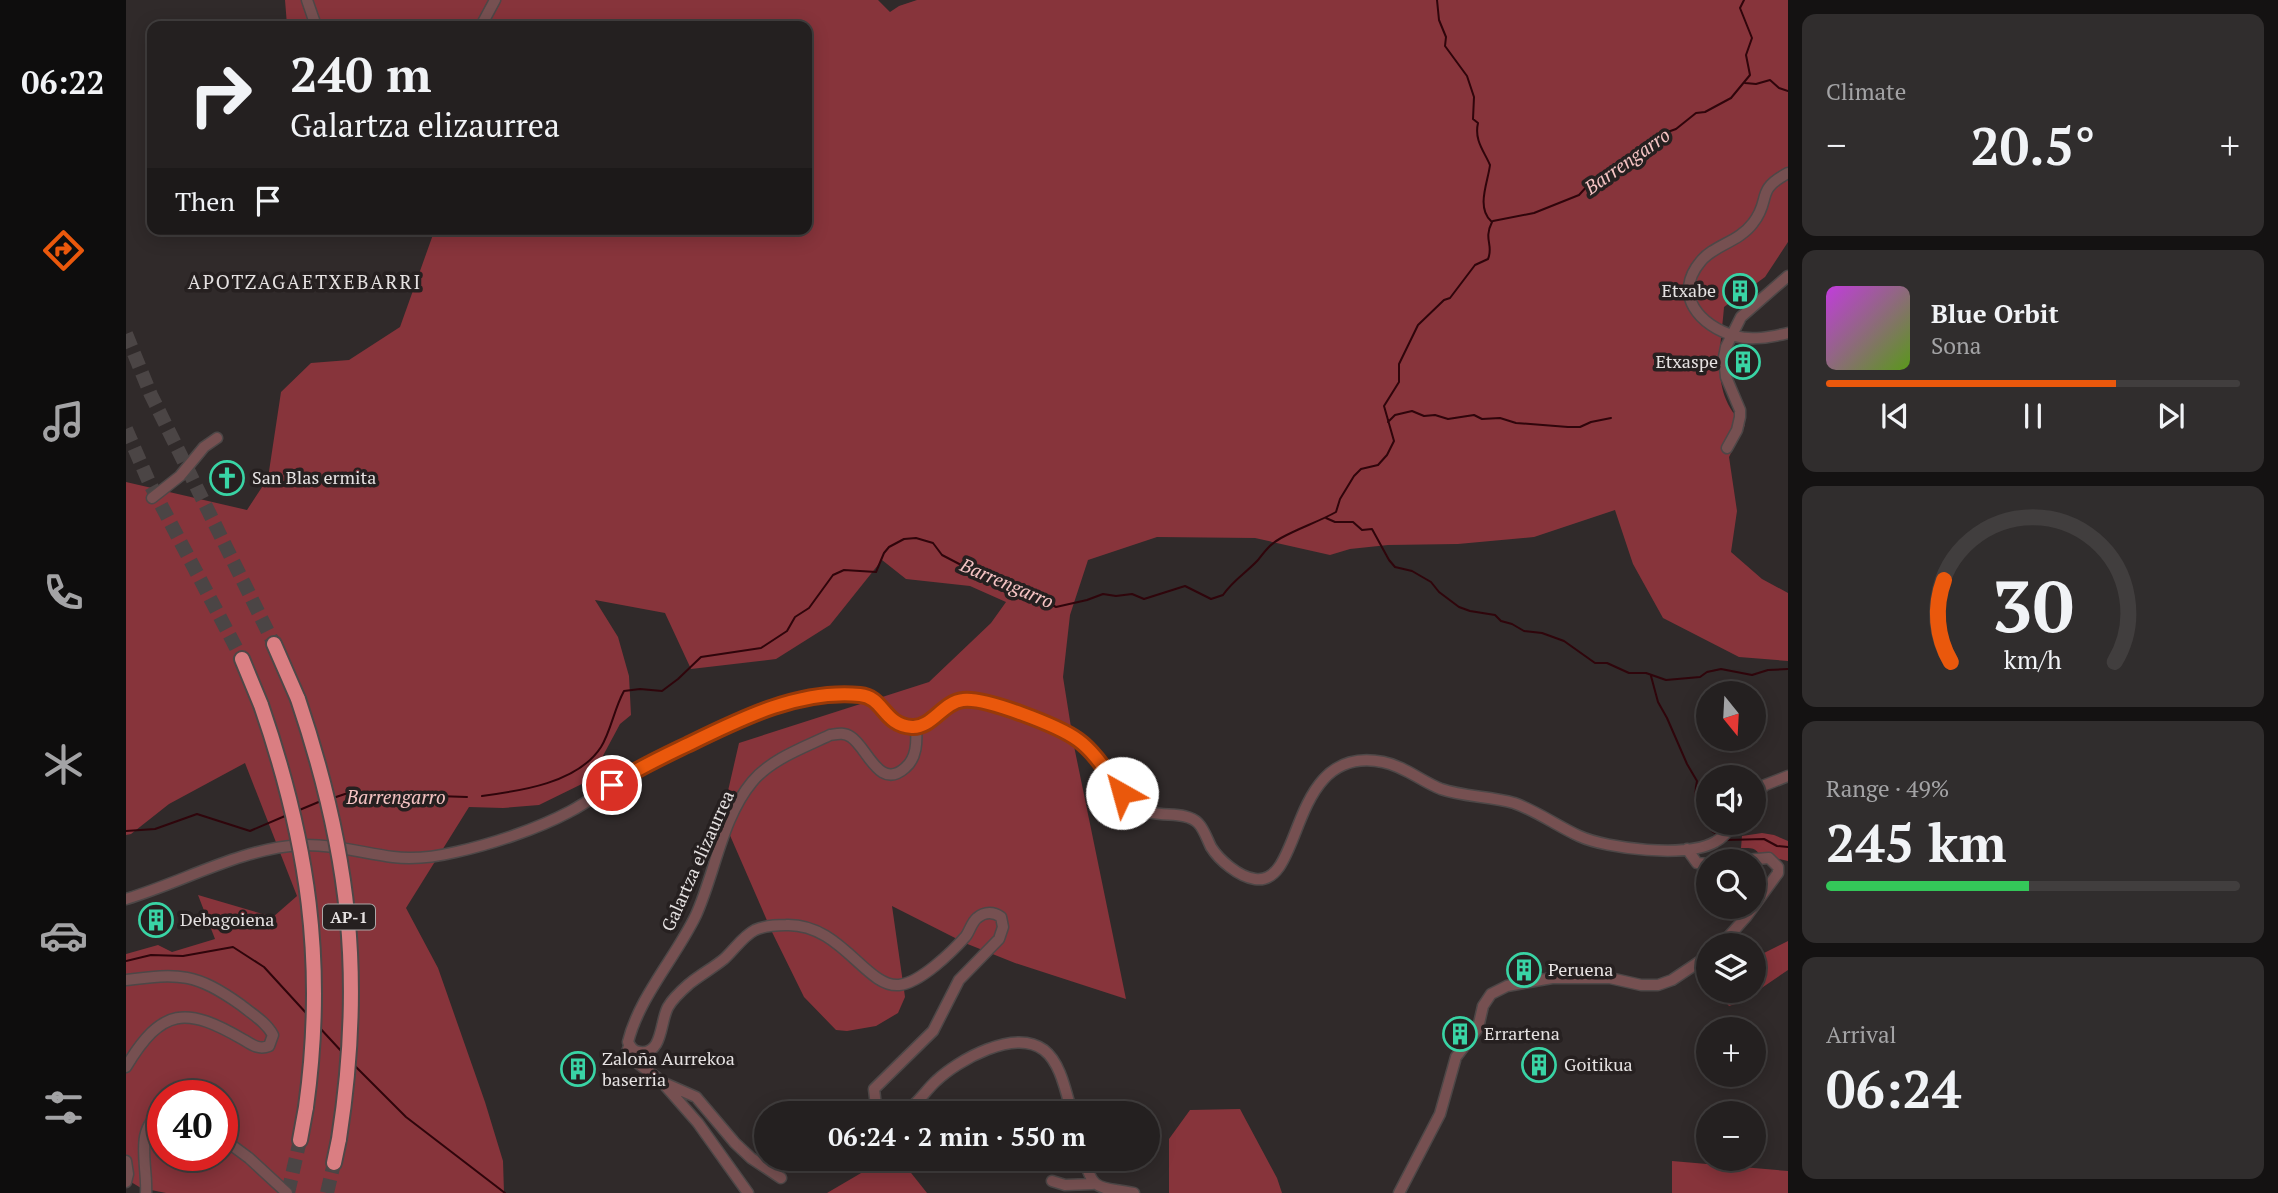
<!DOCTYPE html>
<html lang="en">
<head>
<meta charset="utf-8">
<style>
	:root { --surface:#242020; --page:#302d2d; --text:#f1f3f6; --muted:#a3a3a5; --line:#413e3e; --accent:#ea580c }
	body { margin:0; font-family:"PT Serif",serif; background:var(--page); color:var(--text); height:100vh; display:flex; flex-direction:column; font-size:26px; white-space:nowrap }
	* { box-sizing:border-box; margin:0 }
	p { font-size:23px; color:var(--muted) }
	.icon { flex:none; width:38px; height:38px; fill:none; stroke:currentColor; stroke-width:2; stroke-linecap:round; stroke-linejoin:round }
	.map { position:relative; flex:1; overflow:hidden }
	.panel { display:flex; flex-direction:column; gap:14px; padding:14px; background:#141212; width:490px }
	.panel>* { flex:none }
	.banner { position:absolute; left:21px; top:21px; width:665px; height:214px; border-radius:14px; box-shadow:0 4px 18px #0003,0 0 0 2px var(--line); background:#242020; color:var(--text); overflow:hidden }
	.needle { width:46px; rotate:162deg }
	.controls { position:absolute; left:1570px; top:681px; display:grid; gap:14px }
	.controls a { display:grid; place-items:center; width:70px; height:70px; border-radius:50%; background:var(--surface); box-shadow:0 4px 18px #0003,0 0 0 2px var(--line); font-size:35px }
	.speed { position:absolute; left:21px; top:1080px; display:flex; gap:14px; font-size:35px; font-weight:700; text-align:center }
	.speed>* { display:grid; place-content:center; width:91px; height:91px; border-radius:50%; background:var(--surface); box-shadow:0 4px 18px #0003,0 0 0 2px var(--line); line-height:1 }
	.speed .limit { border:10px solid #d22; background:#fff; color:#111 }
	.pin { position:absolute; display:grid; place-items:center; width:60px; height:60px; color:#fff; margin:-30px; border:4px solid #fff; border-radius:50%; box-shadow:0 2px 7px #0007 }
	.me { position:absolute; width:77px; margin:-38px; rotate:322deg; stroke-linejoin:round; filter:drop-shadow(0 0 5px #0008) }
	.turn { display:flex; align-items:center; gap:24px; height:147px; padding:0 28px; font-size:32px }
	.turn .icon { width:91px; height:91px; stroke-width:2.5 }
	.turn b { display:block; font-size:49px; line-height:60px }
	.then { display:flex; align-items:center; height:66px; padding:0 28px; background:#0003; gap:14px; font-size:26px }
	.big { font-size:52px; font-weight:700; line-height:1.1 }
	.panel .tile { flex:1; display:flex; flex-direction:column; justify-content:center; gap:10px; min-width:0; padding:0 24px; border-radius:14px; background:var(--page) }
	.panel .dial { align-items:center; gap:0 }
	.dial svg { height:182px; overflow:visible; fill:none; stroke:var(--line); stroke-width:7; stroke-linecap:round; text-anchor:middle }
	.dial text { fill:var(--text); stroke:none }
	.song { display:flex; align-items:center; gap:21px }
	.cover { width:84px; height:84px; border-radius:10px; background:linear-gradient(135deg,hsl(290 70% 55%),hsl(90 70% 35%)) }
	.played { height:7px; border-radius:4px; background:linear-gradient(90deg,var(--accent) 70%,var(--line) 70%) }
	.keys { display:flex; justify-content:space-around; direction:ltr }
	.heat { display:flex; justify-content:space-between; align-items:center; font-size:38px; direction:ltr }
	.charge { height:10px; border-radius:5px; background:linear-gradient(90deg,#34c759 49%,var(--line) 0) }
	.trip { position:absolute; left:628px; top:1101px; width:406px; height:70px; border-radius:35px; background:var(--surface); box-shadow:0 4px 18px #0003,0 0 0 2px var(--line); font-weight:700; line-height:70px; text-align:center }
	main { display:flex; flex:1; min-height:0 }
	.tab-bar { display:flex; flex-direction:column; width:126px; justify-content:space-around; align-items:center; background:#0e0d0d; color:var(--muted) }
	.tab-bar .icon { width:49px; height:49px }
	.tab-bar .selected { color:var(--accent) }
	.tab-bar b { font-size:32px; color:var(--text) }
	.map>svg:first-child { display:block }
	.forest { fill:#87343b; fill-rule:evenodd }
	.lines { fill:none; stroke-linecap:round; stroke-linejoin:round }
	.stream { stroke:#2f050b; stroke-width:2 }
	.highway-tunnel { stroke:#4b4545; stroke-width:14; stroke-dasharray:14 7; stroke-linecap:butt }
	.minor-casing { stroke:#4d4747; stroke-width:13 }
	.highway-casing { stroke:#4d4747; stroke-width:18 }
	.minor { stroke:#765051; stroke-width:10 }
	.highway { stroke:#da7e82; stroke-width:14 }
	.highway-bridge-casing { stroke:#4d4747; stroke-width:18; stroke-linecap:butt }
	.highway-bridge { stroke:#da7e82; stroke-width:14 }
	.route-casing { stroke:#983908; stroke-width:18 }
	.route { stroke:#ea580c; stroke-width:12 }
	.labels { text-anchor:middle; stroke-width:7; stroke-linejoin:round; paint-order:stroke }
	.shield { fill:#262020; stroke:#aca7a7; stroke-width:2 }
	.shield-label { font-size:16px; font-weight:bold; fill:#e5e1e1 }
	.poi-label { font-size:18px; fill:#e5e1e1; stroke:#262020; text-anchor:start }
	.street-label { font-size:18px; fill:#e5e1e1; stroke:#262020 }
	.water-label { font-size:19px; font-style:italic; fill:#f6c4c4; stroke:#262020 }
	.neighbourhood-label { font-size:19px; letter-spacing:2px; fill:#e5e1e1; stroke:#262020 }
</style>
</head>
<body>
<main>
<nav class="tab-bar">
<b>06:22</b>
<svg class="icon selected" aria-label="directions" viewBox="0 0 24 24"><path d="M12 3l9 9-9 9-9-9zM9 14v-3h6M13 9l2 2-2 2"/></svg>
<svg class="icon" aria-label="music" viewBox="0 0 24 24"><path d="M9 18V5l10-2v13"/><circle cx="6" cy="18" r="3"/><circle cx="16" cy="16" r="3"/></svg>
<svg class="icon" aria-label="phone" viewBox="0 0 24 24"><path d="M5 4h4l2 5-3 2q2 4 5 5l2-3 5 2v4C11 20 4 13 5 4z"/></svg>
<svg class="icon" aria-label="climate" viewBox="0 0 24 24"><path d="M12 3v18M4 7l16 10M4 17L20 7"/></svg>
<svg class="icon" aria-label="car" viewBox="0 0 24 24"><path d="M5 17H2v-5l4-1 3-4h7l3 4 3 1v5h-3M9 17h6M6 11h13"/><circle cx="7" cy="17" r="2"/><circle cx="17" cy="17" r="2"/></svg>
<svg class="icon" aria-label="filters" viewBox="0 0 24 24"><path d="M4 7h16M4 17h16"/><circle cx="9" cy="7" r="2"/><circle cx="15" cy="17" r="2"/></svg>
</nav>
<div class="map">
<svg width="1662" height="1193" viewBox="0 0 1662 1193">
	<rect width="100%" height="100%" fill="#302a2a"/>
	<path class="forest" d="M159,0H752L764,12L773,6L791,0H1662V242L1639,277L1598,307C1595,348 1583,395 1619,425L1603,457L1611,511L1605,552L1636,579L1662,593V661L1613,657L1537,618L1507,564L1489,510L1408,537L1332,544L1262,545L1224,549L1204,555L1129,538L1031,537L962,560L944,615L937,677L948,746L1000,999L889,963L839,943L766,906L779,997L772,1013L750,1026L721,1031L710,1030L678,997L646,932L596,817L613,743L803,682L865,623L880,602L844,586L780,579L756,560L704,625L650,659L565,669L539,613L469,600L492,637L503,676L505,715L494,724L464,780L413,805L377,808L343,807L280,908L312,968L359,1102L377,1161L378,1193H40L15,1188L0,1179V954L32,945L46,952L89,939L72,895L147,917L171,896L119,763L43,804L5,834L0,835V482L121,510L142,478L155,392L185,363L223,360L274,327L309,229H681V26H163L161,25ZM37,1096H96V1155H37Z
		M1636,833L1648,835L1662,841V861L1634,855C1629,847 1624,848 1615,848L1616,836Z
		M1662,941V970L1615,1002L1603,1006L1593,994L1595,991L1628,990V958Z
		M1114,1109L1151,1178L1156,1193H1043V1139L1064,1110Z
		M759,1159H774L801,1193H701Z
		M1546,1161L1662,1171V1193H1546Z"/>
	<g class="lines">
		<path class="stream" d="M1311,0L1313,20L1320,37L1319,46L1341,76L1348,97L1347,119L1352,123C1348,140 1358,151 1364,165C1362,182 1350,207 1365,221
			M1619,83L1630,84L1644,80L1653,88L1662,91
			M1367,221L1408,213L1453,195L1464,183L1487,167L1513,157L1536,134L1550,129L1570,113L1579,112L1605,98L1624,75L1620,55L1626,38L1614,8L1618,0
			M1262,422L1269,415L1286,411L1298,416L1309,415L1322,419L1348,415L1356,419L1374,418L1390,423L1442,427H1454L1465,422L1485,418
			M1200,518L1209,522H1227L1236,530L1246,529L1263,560L1269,567L1286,571L1305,582L1313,592L1333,607L1344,611L1369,615L1375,621L1386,624L1398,631L1416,633L1438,641L1469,663H1481L1503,673H1520L1540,680L1574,677L1581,672L1595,669L1626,675L1642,670L1662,669
			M1525,676L1532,702L1541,718L1561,764L1571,781C1566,802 1574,825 1592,835
			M356,796C394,791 452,783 475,747C485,731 488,709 498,691L514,689L536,691L552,679L575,657L635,648L661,631L669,617L683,608L707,575L718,570L750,572L758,553L763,547L778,539L790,538L807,543L816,555L864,580L890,592L900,591L930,607L961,600L977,594L990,596L1006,594L1018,599L1059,586L1085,599L1097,595C1107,580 1120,573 1132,560C1139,551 1144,544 1155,538C1173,528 1192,522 1210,512L1214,499L1228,476L1235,469L1252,465L1261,455L1268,441L1258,406L1273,382V364L1292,325L1318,300L1324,298L1349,265L1362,259C1368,245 1357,240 1366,222
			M207,798L222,793L341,797
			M171,811L195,801
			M0,831L29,829L71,814L124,831L159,816
			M1600,840L1638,839L1651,846L1662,847
			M0,961L25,955L57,956L107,947L138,967L181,1014
			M192,1026L217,1053
			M228,1065L280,1117L379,1193"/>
		<path class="highway-tunnel" d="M0,334L25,395L148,644
			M0,429L23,482L116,659
			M162,1193L174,1140
			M201,1193L208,1163"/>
		<g class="minor-casing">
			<path id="minor" d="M181,0L190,26
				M355,26L369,0
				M1662,173C1628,191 1646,199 1627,223C1613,242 1588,245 1575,261C1546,295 1574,326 1609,336C1626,341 1645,337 1662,333
				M1601,448L1611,430L1614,417V410L1600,377L1598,357L1600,347L1615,317L1662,276
				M26,498L54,476L78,447L91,438
				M1628,796L1639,785L1662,776
				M1561,849L1571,863L1582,864
				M0,899C57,882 116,848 175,845C206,844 237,853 267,857C289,860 309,857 330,852C366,844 411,829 443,812C465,801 484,784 505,772C526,760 549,751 571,740C599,727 626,713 656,705C681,699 712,689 738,695C759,700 764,731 791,727C818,722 816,692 856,702C891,710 939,723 963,751C979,769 991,794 1011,807C1030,820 1058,809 1072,823C1078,829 1081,839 1085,847C1093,860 1113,877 1129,879C1179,887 1161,743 1257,762C1278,766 1295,781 1315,789C1338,797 1364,796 1388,803C1411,811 1431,826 1453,836C1481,849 1561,858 1589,842C1597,838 1603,830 1608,822
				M1595,945L1620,917L1652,873V867L1643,858L1607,861
				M0,980C54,973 70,973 115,1005C126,1014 140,1022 147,1035L143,1046C133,1050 126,1045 118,1040C60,1006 36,1007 0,1067
				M503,1046L501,1052L504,1057L535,1081L572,1123L622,1193
				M538,1083L570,1097L609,1143L625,1158L655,1178
				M757,1113L750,1106L748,1089L807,1031L833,980L873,939L877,927L875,917C868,912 859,911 851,918C846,922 844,930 840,936C826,952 794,983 773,985C740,988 715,923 660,925C650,925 638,926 629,930C617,936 608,950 598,959C587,968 574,975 563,984C555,991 547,998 542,1007C534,1021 537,1055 514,1052C507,1051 505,1048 502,1042C513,997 550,957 570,915C589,873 596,818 626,782C645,759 677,748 704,735C711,734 718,732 725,737C741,747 753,791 779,768C791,758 791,742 790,727
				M775,1113C790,1107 799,1091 810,1081C832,1060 889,1028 918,1050C935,1063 940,1093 946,1113
				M96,1138L123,1158L161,1193
				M958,1158C967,1193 973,1186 1008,1193
				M0,1161L2,1174L0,1182
				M926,1181L939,1185L966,1184
				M20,1193C22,1167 7,1126 37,1113
				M1273,1193L1314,1114L1330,1057L1352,1028L1357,1006L1365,994L1381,986L1426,978H1484L1515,985H1532L1546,980L1582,956"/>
		</g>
		<g class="highway-casing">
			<path id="highway" d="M148,644L172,699
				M116,659L135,705
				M174,1140L180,1107
				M208,1163L213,1139"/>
		</g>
		<use href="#minor" class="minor"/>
		<use href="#highway" class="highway"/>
		<g class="highway-bridge-casing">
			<path id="highway-bridge" d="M172,699C224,853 238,978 213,1139
				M135,705C182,841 200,963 180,1107"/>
		</g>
		<use href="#highway-bridge" class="highway-bridge"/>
	</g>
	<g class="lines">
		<g class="route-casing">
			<path id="route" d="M486,785C510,769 536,757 561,745C614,719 673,689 734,695C758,697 757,725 786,727C806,728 817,702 837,700C859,697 933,726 952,740C970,753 983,776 996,793"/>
		</g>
		<use href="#route" class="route"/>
	</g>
	<defs>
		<g id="building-ring" transform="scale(1.75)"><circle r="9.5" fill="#262020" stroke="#39d4a5" stroke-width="1.5"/><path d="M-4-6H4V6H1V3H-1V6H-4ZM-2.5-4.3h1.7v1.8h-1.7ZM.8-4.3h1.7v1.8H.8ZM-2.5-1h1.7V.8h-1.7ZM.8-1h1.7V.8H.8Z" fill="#39d4a5"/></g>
		<g id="church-ring" transform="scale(1.75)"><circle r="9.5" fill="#262020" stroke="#39d4a5" stroke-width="1.5"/><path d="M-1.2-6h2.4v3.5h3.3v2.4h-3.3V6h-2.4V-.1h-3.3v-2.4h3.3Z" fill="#39d4a5"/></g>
	</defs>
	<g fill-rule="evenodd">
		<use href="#building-ring" x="1614" y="291"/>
		<use href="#building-ring" x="1617" y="362"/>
		<use href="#church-ring" x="101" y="478"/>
		<use href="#building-ring" x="30" y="920"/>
		<use href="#building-ring" x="1398" y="970"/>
		<use href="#building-ring" x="1334" y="1034"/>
		<use href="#building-ring" x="1413" y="1065"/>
		<use href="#building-ring" x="452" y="1069"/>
	</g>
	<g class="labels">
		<rect class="shield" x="197" y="904.5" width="52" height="25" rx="5"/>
		<g class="shield-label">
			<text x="223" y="923">AP-1</text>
		</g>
		<g class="poi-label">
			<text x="1590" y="297" text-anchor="end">Etxabe</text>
			<text x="1592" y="368" text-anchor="end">Etxaspe</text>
			<text x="126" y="484">San Blas ermita</text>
			<text x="54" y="926">Debagoiena</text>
			<text x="1422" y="976">Peruena</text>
			<text x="1358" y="1040">Errartena</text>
			<text x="476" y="1065">Zaloña Aurrekoa<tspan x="476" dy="21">baserria</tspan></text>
			<text x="1438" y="1071">Goitikua</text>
		</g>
		<g class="street-label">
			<text transform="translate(572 861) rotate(-66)" y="6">Galartza elizaurrea</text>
		</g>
		<g class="water-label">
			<text transform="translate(1501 161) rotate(-35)" y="7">Barrengarro</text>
			<text transform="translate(881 583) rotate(23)" y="7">Barrengarro</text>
			<text x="270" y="804">Barrengarro</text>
		</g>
		<g class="neighbourhood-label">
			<text x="179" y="289">APOTZAGAETXEBARRI</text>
		</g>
	</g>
</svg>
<div class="controls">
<a><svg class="needle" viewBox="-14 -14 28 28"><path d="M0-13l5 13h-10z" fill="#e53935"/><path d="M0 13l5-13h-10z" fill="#a3a3a5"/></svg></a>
<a><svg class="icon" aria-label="sound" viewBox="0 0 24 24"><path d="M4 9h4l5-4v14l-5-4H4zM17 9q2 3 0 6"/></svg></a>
<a><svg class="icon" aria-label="search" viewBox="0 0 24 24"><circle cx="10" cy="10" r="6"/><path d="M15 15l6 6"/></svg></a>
<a><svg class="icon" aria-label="layers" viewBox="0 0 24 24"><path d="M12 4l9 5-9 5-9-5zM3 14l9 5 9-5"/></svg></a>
<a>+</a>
<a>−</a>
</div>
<div class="speed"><div class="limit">40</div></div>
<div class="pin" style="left:486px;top:785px;background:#d93025"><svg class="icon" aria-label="arrive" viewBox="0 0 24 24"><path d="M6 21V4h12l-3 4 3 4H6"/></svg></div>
<svg class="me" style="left:996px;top:793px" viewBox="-20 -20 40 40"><circle r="19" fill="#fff"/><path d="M0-13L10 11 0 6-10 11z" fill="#ea580c"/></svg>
<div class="trip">06:24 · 2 min · 550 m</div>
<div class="banner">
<div class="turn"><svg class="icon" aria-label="right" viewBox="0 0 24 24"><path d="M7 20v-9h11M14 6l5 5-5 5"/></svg><div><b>240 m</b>Galartza elizaurrea</div></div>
<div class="then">Then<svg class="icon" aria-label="arrive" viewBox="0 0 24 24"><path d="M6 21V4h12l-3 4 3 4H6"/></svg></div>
</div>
</div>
<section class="panel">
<div class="tile"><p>Climate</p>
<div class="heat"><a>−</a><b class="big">20.5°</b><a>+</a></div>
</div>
<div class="tile">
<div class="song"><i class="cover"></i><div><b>Blue Orbit</b><p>Sona</p></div></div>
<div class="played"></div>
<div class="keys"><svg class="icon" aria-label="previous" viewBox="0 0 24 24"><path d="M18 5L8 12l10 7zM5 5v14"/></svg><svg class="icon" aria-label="pause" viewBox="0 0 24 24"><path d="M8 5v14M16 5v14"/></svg><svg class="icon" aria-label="next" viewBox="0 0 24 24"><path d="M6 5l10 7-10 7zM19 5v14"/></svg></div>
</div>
<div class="tile dial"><svg viewBox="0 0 100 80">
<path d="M14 69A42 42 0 1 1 86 69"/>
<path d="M14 69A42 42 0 0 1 11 33" stroke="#ea580c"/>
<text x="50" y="56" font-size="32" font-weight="700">30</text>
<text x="50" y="72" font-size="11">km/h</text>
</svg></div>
<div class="tile"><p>Range · 49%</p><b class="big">245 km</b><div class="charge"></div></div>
<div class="tile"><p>Arrival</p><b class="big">06:24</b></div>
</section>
</main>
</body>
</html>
